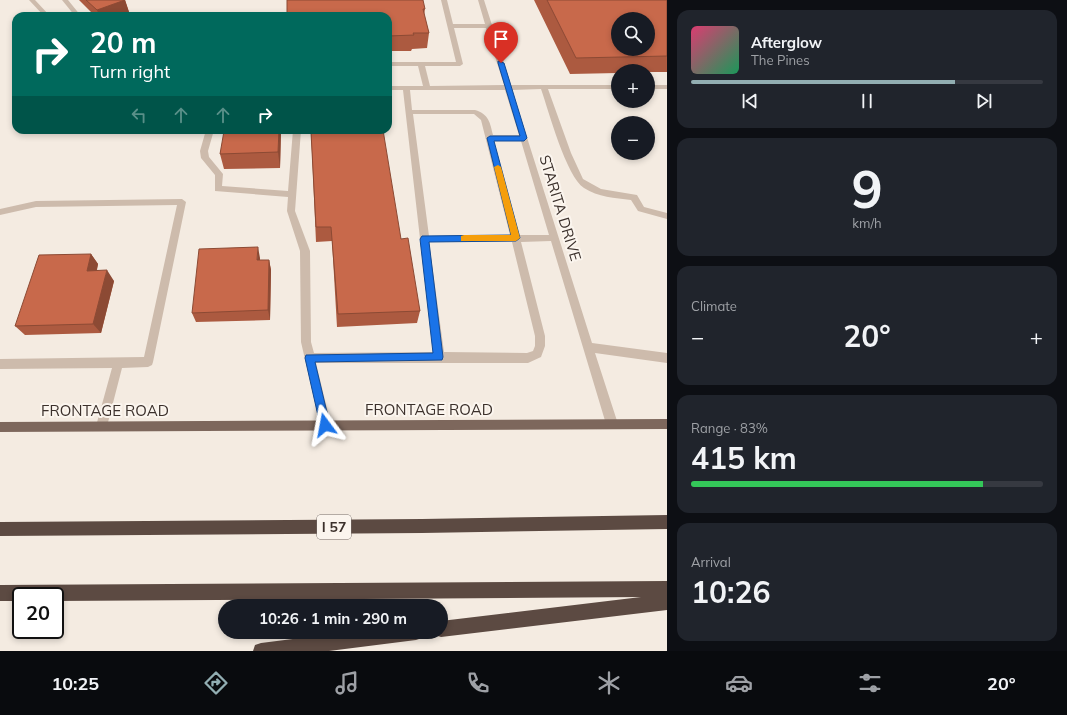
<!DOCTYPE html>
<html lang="en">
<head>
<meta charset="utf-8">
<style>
	:root { --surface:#171b24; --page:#20242c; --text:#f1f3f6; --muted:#9ea1a6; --line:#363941; --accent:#92aeb2 }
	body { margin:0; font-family:Mulish,sans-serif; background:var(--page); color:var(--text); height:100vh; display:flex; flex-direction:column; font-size:15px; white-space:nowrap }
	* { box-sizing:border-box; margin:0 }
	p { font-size:13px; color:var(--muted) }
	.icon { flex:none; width:22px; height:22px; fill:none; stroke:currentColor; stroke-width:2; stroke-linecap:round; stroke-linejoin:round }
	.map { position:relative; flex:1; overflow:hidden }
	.side { display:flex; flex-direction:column; gap:10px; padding:10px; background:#0d0f14; width:400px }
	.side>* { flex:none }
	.banner { position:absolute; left:12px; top:12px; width:380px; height:122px; border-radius:12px; box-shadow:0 2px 6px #0003; background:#00695c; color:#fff; overflow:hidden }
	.buttons { position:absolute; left:611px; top:12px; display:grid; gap:8px }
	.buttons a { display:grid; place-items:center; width:44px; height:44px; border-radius:50%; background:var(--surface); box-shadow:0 2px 6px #0003; font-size:20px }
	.speed { position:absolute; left:12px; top:587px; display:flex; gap:8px; font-size:20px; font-weight:700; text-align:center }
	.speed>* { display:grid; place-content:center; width:52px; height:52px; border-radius:50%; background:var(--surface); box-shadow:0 2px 6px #0003; line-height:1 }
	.speed .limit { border:2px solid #111; border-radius:6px; background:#fff; color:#111 }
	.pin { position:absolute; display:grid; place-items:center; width:34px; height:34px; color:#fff; margin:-41px -17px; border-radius:50% 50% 50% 0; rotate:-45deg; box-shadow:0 0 4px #0007 }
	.pin .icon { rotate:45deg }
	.me { position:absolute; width:44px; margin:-22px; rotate:347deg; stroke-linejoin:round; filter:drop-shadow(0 0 3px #0008) }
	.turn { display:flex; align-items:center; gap:14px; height:84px; padding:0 12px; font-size:18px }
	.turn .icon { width:52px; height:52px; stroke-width:2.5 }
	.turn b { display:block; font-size:28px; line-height:34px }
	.lanes { display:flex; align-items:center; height:38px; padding:0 12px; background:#0003; justify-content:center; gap:20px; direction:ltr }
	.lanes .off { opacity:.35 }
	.big { font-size:30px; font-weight:700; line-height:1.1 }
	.side .card { flex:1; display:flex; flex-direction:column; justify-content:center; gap:6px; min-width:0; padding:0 14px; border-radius:12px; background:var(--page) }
	.side .dial { align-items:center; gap:0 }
	.dial b { font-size:52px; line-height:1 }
	.song { display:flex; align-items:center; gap:12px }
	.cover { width:48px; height:48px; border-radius:6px; background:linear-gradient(135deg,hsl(340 70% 55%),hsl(150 70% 35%)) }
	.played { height:4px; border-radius:2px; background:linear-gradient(90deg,var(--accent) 75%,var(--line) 75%) }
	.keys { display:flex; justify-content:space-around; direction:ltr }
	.heat { display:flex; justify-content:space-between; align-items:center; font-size:22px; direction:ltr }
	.charge { height:6px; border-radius:3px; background:linear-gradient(90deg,#34c759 83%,var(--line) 0) }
	.trip { position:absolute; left:218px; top:599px; width:230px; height:40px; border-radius:20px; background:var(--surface); box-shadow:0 2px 6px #0003; font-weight:700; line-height:40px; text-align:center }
	.tabs { display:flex; height:64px; justify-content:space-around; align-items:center; background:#090b0e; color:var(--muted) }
	.tabs .icon { width:28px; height:28px }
	.tabs .current { color:var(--accent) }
	.tabs b { font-size:18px; color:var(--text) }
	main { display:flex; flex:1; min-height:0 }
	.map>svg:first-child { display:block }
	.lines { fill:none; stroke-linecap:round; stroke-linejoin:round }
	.minor { fill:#cdbbac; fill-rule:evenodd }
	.major { fill:#7d675c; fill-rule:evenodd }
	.highway { fill:#5c4a42; fill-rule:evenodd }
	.wall { fill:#ac5a40 }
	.shaded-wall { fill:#8c4a34 }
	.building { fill:#c8694b; stroke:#8c4a34; fill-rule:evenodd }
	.route { fill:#1a73e8; stroke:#114b97 }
	.slow { fill:#f59e0b }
	.labels { text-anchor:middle; stroke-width:4; stroke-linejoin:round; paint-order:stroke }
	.shield { fill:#fbf5ee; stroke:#756b66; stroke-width:1 }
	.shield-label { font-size:14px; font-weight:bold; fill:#3b302b }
	.street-label { font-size:15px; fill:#3b302b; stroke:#fbf5ee }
</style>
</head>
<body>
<main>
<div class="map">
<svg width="667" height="651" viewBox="0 0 667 651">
	<rect width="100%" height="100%" fill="#f4ebe1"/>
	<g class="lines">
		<path class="minor" d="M29,0H35L50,16H44Z
			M62,0H68L81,16H75Z
			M441,0H447L453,24H485L478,0H484L511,85H618V89H548L571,153L583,179L601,189L637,195L644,207L667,213V219L638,211L631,200C615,198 598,197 584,188C566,176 549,112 541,89L512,90L592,343L667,353V363L595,353L618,424L616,428L612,429L608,428L606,424L551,241L521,242L545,336V346L541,357L528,363H316L331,425L329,429L325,430L321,429L301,342L300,251L287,211L288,197L215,191V175L201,158L200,151L206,130H214L208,151L209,157L223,174L222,186L288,191L293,130H301L295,211L310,251L311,342L314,353L433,352L403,90H388V86H423L418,66H388V62H456ZM454,28H486L504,85L430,86L425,66H460L463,64ZM410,90H505L519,135H493C490,123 489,114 475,110H412ZM413,114H474L481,120L510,235L429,236ZM494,141H521L549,235H519ZM429,242H512L535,336V346L533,351L527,353L444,352Z
			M648,85H667V89H648Z
			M182,199L186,202L153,362L152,365L148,367L122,368L106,430L102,431L98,430L96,426L112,368L0,369V359L144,357L177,205L36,207L0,215V209L36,201Z"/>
		<path class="major" d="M667,419V429L0,432V422Z"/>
		<path class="highway" d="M667,515V529L422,533L0,536V522L422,519Z
			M667,581V610L441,637L435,635L434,632H441V621L641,597L55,601V596H21V601H0V585Z
			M348,632H424L422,638L416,640L329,651H253L255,645L261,643Z"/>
	</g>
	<path class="wall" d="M79,0H125L129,12L118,16H95Z
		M287,0L425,9L424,15L429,33L427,48L412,49L411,51H388V16Z
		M534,0H667V72H648V71H618V73L570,74Z
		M226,130H281L280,168L224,169L220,154Z
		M311,132L401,239L420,311L417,323L337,327L332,241L316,242Z
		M91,254L98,264L97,270L114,281L101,333L25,335L15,326Z
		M260,258V260H269L271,270L270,320L196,322L192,313Z"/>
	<path class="shaded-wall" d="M125,0L129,12L118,16H99L97,10Z
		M279,130H281L280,168L278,152Z
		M258,247L260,258L259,271L257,260Z
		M91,254L98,264L94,281L87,271Z
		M269,260L271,270L270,320L268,310Z
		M107,270L114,281L101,333L93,324Z"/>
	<path class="building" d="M86,0H125L97,10Z
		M287,0H423L425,9H423L429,33H413L414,35L388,36V16H287Z
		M547,0H667V56L576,58ZM618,19H648V49H618Z
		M226,130H279L278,152L220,154L224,131Z
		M373,130H383L401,239L408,238L420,311L338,314L331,227H316L311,132Z
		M258,247L257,260H269L268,310L192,313L199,249Z
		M91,254L87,271L107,270L93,324L15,326L39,255Z"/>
	<path class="route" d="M498,61L504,63L527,138L524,141H494L520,238L516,241L429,242L443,357L442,360L315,362L330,425L328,429L325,430L321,429L305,358L306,355L433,353L420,239L422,236L511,235L487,138L490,136H520L498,63Z"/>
	<path class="slow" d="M498,165L501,167L520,238L516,241H461V236L464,235H511L494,167Z"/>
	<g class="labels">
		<rect class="shield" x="317" y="515" width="34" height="24" rx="3"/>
		<g class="shield-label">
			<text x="334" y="532">I 57</text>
		</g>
		<g class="street-label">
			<text transform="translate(560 208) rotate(73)" y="5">STARITA DRIVE</text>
			<text x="429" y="415">FRONTAGE ROAD</text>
			<text x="105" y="416">FRONTAGE ROAD</text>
		</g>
	</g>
</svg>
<div class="buttons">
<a><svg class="icon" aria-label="search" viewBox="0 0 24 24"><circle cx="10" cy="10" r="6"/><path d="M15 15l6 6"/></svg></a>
<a>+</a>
<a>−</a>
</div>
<div class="speed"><div class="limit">20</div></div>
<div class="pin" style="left:501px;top:63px;background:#d93025"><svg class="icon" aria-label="arrive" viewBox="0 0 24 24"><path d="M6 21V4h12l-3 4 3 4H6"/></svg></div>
<svg class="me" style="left:325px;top:425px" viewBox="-20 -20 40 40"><path d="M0-17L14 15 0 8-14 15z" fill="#1a73e8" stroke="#fff" stroke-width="4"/></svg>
<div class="trip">10:26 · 1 min · 290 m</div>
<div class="banner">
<div class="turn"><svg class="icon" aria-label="right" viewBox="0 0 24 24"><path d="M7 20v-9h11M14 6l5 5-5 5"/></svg><div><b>20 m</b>Turn right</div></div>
<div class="lanes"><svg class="icon off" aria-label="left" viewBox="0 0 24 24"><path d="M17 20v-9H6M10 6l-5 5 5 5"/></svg><svg class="icon off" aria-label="ahead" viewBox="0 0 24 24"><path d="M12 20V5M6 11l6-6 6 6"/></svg><svg class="icon off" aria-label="ahead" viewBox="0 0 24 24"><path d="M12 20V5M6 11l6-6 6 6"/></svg><svg class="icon" aria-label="right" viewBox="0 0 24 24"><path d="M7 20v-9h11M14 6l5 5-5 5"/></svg></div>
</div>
</div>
<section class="side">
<div class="card">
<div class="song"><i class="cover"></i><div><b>Afterglow</b><p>The Pines</p></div></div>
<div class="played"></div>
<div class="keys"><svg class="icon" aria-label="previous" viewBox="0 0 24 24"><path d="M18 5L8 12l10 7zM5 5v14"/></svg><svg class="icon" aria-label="pause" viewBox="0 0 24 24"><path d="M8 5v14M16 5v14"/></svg><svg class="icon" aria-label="next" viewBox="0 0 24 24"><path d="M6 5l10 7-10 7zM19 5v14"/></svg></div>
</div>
<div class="card dial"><b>9</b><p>km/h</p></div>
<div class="card"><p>Climate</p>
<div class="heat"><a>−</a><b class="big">20°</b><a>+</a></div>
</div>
<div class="card"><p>Range · 83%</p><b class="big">415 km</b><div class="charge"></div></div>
<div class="card"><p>Arrival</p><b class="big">10:26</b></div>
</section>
</main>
<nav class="tabs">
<b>10:25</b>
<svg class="icon current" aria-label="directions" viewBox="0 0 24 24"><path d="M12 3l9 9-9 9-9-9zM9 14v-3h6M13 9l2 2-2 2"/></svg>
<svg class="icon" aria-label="music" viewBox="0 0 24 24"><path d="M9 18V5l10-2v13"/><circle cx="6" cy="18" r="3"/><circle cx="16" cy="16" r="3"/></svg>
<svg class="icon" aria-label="phone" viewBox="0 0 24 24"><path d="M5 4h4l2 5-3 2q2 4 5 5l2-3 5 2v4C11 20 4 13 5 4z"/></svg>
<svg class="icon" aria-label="climate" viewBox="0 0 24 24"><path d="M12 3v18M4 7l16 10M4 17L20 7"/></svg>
<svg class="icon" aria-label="car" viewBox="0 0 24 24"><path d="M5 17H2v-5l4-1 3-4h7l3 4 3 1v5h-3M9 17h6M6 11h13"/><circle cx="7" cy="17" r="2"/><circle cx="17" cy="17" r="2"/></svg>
<svg class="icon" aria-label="filters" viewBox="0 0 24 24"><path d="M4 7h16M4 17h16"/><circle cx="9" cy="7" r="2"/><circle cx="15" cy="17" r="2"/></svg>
<b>20°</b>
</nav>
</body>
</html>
